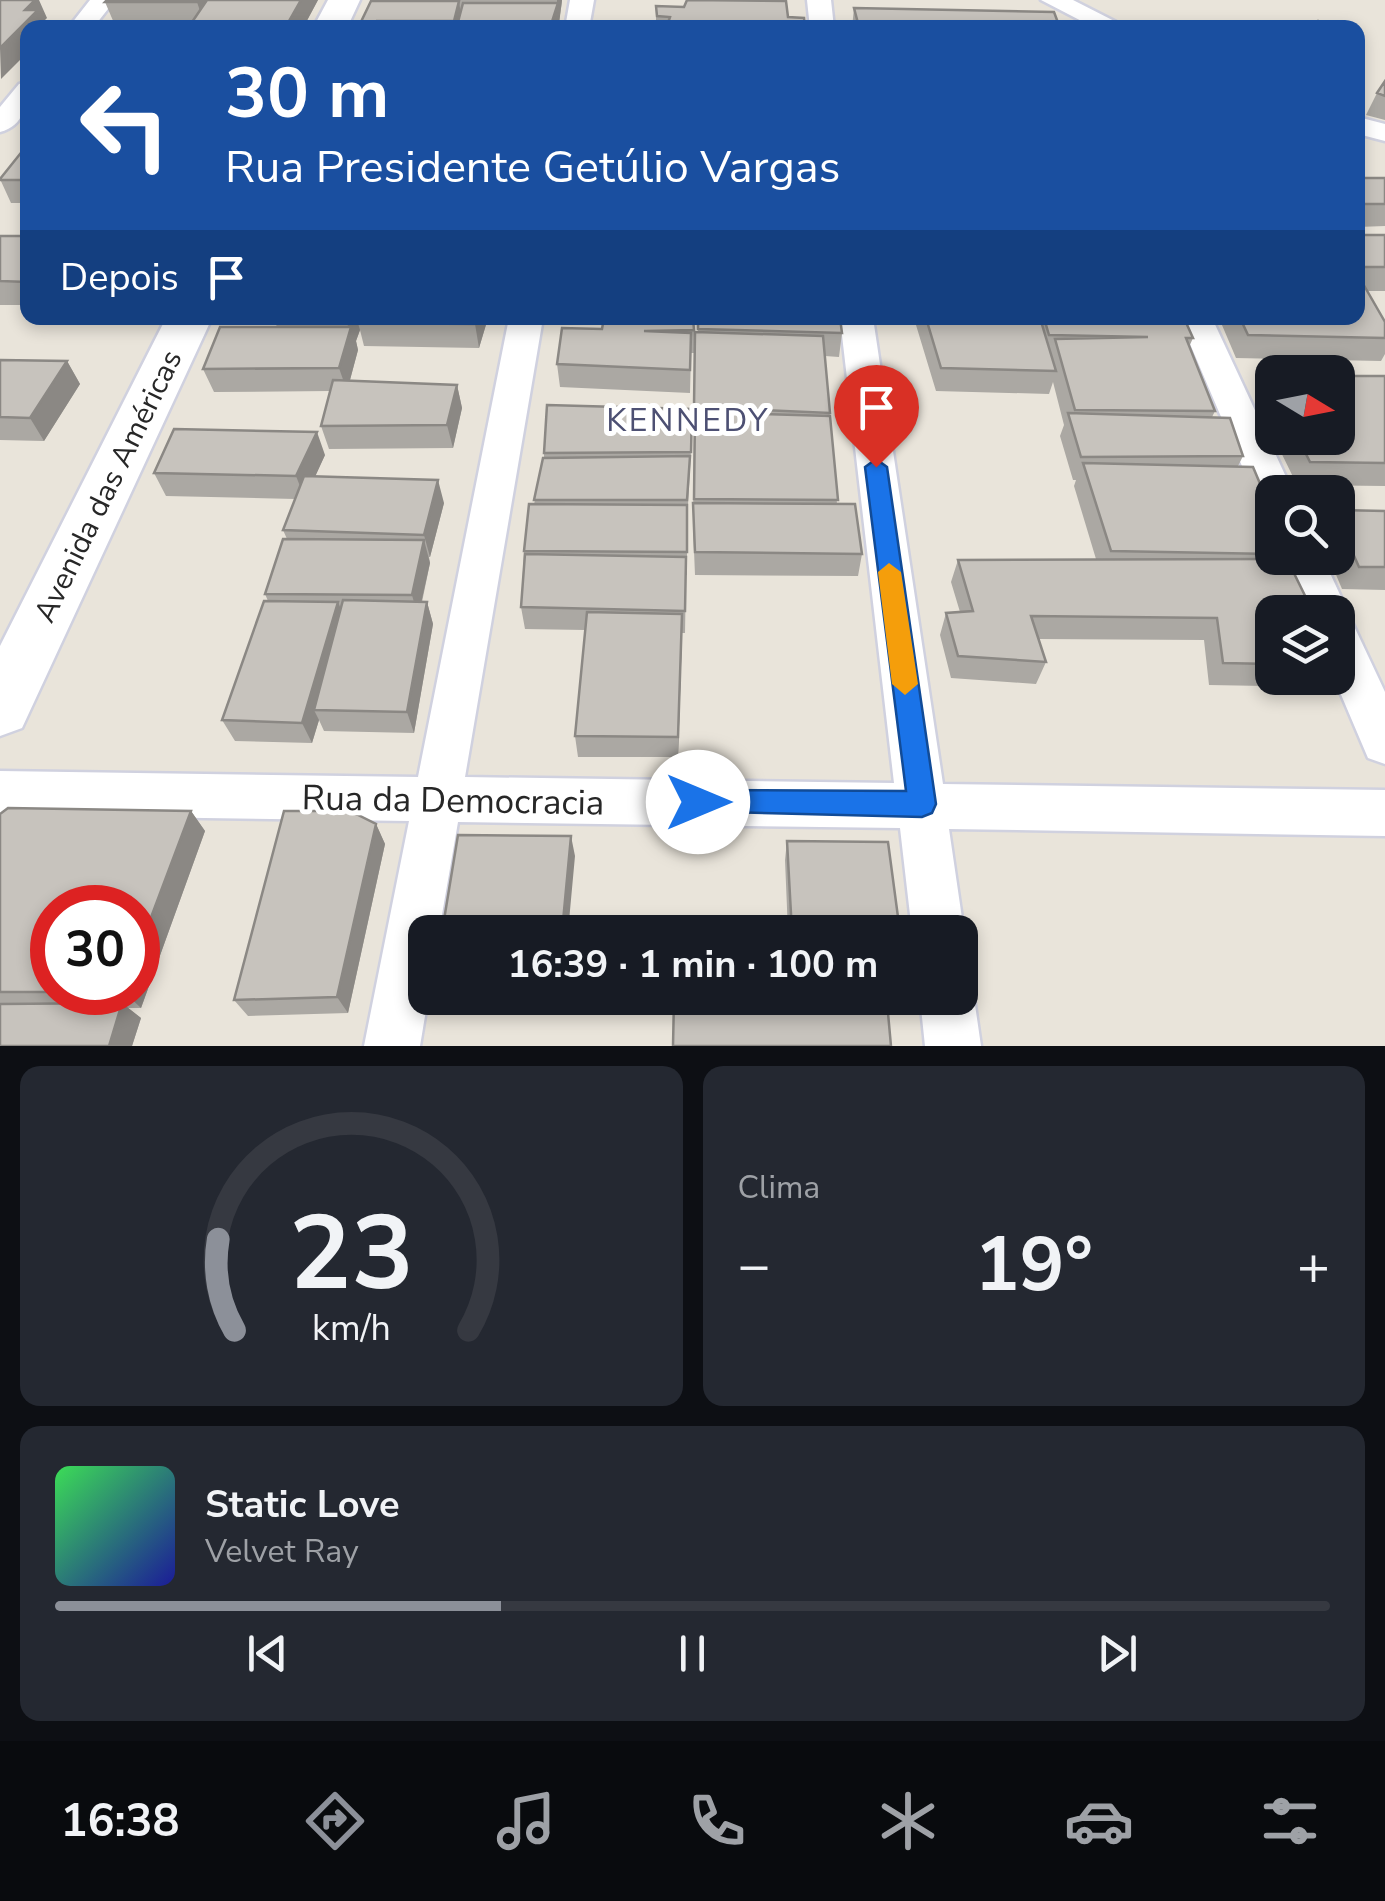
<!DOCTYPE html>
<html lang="pt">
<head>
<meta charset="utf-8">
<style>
	:root { --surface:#171b24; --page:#242831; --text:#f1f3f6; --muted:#9ea1a6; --line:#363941; --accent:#8c9099 }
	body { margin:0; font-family:"Nunito Sans",sans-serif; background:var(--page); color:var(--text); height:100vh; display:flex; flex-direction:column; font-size:38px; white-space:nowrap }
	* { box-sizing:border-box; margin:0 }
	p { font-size:32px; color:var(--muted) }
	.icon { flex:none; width:55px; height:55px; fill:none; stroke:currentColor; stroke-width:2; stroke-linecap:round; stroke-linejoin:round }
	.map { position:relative; height:1046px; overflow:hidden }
	.side { display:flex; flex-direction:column; gap:20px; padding:20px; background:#0d0f14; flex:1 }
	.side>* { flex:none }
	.hud { position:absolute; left:20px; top:20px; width:1345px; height:305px; border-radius:20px; box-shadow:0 5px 15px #0003; background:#1a4fa0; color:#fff; overflow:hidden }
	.needle { width:65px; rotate:100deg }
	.controls { position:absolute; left:1255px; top:355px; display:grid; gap:20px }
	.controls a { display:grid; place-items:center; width:100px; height:100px; border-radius:20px; background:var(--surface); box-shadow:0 5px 15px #0003; font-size:50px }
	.speed { position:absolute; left:30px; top:885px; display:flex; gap:20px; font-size:50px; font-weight:700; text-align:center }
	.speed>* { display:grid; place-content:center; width:130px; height:130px; border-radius:50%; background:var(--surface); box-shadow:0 5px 15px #0003; line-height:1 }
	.speed .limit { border:15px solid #d22; background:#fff; color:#111 }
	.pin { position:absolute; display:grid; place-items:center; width:85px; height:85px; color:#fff; margin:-102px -42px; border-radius:50% 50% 50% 0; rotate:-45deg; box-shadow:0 0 10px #0007 }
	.pin .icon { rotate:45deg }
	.me { position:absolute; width:110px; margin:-55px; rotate:90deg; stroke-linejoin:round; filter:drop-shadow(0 0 8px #0008) }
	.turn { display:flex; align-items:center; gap:35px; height:210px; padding:0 40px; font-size:45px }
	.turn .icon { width:130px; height:130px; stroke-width:2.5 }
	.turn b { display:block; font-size:70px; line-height:85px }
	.then { display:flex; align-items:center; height:95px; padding:0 40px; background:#0003; gap:20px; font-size:38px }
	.big { font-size:75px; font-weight:700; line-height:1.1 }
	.side .card { flex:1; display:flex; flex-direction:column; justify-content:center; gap:15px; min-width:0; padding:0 35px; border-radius:20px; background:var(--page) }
	.side .dial { align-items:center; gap:0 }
	.dial svg { height:260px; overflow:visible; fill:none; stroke:var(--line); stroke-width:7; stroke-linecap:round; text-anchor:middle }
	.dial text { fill:var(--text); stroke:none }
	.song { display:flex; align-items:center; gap:30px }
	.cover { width:120px; height:120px; border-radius:15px; background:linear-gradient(135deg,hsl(130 70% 55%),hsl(240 70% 35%)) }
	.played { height:10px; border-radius:5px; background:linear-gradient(90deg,var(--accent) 35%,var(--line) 35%) }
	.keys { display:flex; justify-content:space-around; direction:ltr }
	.heat { display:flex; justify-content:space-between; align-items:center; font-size:55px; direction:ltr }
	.side .tiles { flex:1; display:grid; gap:20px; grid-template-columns:1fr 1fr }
	.card:last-child { grid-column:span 2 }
	.trip { position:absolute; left:408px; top:915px; width:570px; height:100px; border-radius:20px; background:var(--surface); box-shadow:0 5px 15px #0003; font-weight:700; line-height:100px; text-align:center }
	.dock { display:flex; height:160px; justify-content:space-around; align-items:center; background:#090b0e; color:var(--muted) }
	.dock .icon { width:70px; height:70px }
	.dock .current { color:var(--accent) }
	.dock b { font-size:45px; color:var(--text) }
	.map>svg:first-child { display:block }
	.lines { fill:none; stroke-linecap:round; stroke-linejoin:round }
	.street-casing { stroke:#d0d1df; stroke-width:5 }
	.secondary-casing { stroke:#d0d1df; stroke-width:5 }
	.street { fill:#fff; fill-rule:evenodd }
	.secondary { fill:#fff; fill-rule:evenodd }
	.wall { fill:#aba8a3; fill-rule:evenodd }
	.shaded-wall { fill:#8b8884 }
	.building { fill:#c7c3bd; stroke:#8b8884; stroke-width:2.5 }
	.route { fill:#1a73e8; stroke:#114b97; stroke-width:2.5 }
	.slow { fill:#f59e0b }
	.labels { text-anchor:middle; stroke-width:10; stroke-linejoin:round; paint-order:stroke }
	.street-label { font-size:30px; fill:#272727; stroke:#fff }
	.neighbourhood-label { font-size:32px; letter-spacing:2.5px; fill:#4d5073; stroke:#fff }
	.near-street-label { font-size:35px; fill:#272727; stroke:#fff }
</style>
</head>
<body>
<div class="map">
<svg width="1385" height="1046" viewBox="0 0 1385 1046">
	<rect width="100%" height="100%" fill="#e9e4da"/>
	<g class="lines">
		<g class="street-casing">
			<path id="street" d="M90,0H115L93,28H68Z
				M570,0H594L589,28H565Z
				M807,0H831L834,28H810Z
				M1041,0H1073L1128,28H1095Z
				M28,82C28,104 24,126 0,132V107L19,84Z
				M1358,117L1385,124V141L1358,134Z
				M509,318H543L465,777L894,783L840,318H873L943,784L1385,790V836L949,829L964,932L960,942V932H912L900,828L458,822L439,932H425L428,998L420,1046H364L409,821L0,815V771L418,777Z
				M1179,318H1212L1293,492H1272V506L1259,502L1253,492Z
				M1281,558H1323L1348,612L1344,621L1353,624L1385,692V764L1368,758L1334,678H1338V612H1306Z
				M960,976L966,979L974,998L981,1046H925L920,998H960Z"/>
		</g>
		<g class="secondary-casing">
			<path id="secondary" d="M328,0H360L347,28H313Z
				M166,318H212L22,728L0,736V646Z"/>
		</g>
		<use href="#street" class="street"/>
		<use href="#secondary" class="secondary"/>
	</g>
	<path class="wall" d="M318,0L303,28H188L191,23H114L105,2Z
		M376,0H562V2L558,28H358Z
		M656,6L788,17L805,28H656Z
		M854,8L1060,28H852Z
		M1385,81V120L1366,115L1377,93Z
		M28,144V203H11L0,179Z
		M1358,178H1385V226L1358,227Z
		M1358,235H1385V291H1367L1385,322V354L1381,361L1236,358L1219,318H1358Z
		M0,236H28V305H0Z
		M488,318L479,348L364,346L360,330L356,341L358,350L350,380L457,385L462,408L453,448L329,449L321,426L330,391L214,392L203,369L277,327L275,322Z
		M698,318L842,333L839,357L825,356L837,504L862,554L858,576L695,575L693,526L695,332H698Z
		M918,318H1184L1193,338L1189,347L1215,411L1212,417L1243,456L1238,466L1272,512V558H1289L1272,612V676L1265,686L1209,685L1204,640L1038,639L1046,662L1036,684L951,678L940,635L946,613L960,612L951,582L958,560L1096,559L1074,486L1076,480H1073L1060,436L1064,425L1053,382L1049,394L936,391L916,325Z
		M602,329L694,330V353H691L690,393L560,387L557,364Z
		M0,360L67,361L80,384L44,441L0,440Z
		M1268,375H1272V434L1256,399Z
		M1385,376V486L1297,485L1274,438H1338Z
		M692,433L687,523V575H686L685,633H682L678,757H578L575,736L585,630L525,629L521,607L524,551L544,458V453Z
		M325,455L315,476L444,503L430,557H429L430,563L422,602H427L433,624L414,733L324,731L319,720L312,743L235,741L222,720L268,601L265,594L287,539L283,530L295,499L166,496L154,473Z
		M1338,510L1385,511V590L1342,589L1329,558H1338Z
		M191,811L205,831L141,1008H128L141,1018L132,1046H0V814ZM138,908V992H52Z
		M376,824L385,844L348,1013L248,1016L234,1000Z
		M787,841L900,932H788L785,860Z
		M439,998H561V1007L442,1002Z
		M792,998H904L901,1006L792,1000Z"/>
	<path class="shaded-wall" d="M35,0H39L47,18L43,22L46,28H28V52L1,79L0,48L25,10Z
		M198,0H217L204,23L197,2Z
		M301,0H318L303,28H285Z
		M557,0H562L559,24L558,28H550L557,4Z
		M459,1L462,22H458L459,28H455L454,21Z
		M349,318H365L358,323L360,330L356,341L358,350L347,391L339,368L350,333L347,323Z
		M477,318H488L479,348L475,324Z
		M67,361L80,384L44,441L30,418Z
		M457,385L462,408L453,448L447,425Z
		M317,432L325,455L305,499L296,476Z
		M438,480L444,503L430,557L424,535Z
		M424,540L430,563L418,617L412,595Z
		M338,602L347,624L314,710L319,720L312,743L302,723Z
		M427,602L433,624L414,733L407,712Z
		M682,614V636L678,757V737Z
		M191,811L205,831L141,1008L124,992H138V952Z
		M376,824L385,844L348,1013L337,997Z
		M571,836L575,856L568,932H562Z
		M122,1003L141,1018L132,1046H109Z"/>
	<path class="building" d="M0,0H35L25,10H38L0,48Z
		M107,0H198L197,2H105Z
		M207,0H301L285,28H188Z
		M687,0L786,1L788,17L804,18L805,28H660L659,23H668L670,17L657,16L656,6L684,7Z
		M371,1H459L454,21H376L453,24L452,28H358Z
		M463,3H558L550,28H465L458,22Z
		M854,8L1054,12L1060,28L859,27Z
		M1318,21L1333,28H1307Z
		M88,24L182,25L180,28H85Z
		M1385,81V96L1377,93Z
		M28,144V180H0V179Z
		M1358,178H1385V204H1358Z
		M1358,235H1385V267H1360L1358,264Z
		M0,236H28V282L0,281Z
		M1358,275L1385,322V338L1248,335L1240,318H1358Z
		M277,318H349L347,323L275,322Z
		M360,318H477L475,324L358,323Z
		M604,318H693L694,330L644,331L691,333L690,370L557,364L562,328L602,329Z
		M698,318H840L842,333L698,329Z
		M926,318H1040L1056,371L941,368Z
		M1044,318H1184L1193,338H1186L1215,411L1075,410L1055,339L1148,337L1049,335Z
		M220,327H351L339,368L203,369Z
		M695,332L823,336L830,413L694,407Z
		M0,360L67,361L30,418L0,417Z
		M1338,376H1385V463L1310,462L1298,438H1338Z
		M333,380L457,385L447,425L321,426Z
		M547,405L692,409L691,452L544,453Z
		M695,412L830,416L838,500L694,499Z
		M1068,413L1230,418L1243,456L1081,457Z
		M174,429L317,432L296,476L154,473Z
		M690,456L687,500H534L543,458Z
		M1083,463L1253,467L1272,512V554L1111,551Z
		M304,476L438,480L424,535L283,530Z
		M693,503L855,504L862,554L695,552Z
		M529,504L687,505V552L524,551Z
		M1338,510L1385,511V567H1359L1338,520Z
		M283,539L424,540L412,595L265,594Z
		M525,554L686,557L685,611L521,607Z
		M1287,559L1313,612H1272V664L1223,663L1217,618L1031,616L1046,662L958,656L946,613L973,611L958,560Z
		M343,600L427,602L407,712L314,710Z
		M264,601L338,602L302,723L222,720Z
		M587,612L682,614L678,737L575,736Z
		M8,808L191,811L138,952V908H52V992H0V814Z
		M284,811H350L376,824L337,997L234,1000Z
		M458,835L571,836L562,932H442Z
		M787,841L888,842L900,932H792Z
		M674,998L887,1002L891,1046H673Z
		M122,1003L109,1046H0V1004Z"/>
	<path class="route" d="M876,459L887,467L936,804L932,813L922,817L688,811L684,802L688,794L698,790L906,791L865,467Z"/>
	<path class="slow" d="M889,563L901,572L918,684L905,695L892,684L878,572Z"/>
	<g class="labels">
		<g class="street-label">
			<text transform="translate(108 486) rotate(-64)" y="10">Avenida das Américas</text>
		</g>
		<g class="neighbourhood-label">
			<text x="688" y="431">KENNEDY</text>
		</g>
		<g class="near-street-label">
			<text transform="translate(453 800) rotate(1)" y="12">Rua da Democracia</text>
		</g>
	</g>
</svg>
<div class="controls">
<a><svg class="needle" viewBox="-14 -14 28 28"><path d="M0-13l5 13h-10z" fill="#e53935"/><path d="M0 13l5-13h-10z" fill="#9ea1a6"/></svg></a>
<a><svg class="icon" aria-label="search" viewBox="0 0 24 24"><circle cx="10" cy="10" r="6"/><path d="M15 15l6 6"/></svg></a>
<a><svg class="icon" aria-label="layers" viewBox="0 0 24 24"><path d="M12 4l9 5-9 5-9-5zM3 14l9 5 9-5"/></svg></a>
</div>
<div class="speed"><div class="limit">30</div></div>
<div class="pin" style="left:876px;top:467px;background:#d93025"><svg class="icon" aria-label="arrive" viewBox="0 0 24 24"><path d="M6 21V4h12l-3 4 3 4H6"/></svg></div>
<svg class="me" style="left:698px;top:802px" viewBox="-20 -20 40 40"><circle r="19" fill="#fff"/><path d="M0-13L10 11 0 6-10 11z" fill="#1a73e8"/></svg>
<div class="trip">16:39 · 1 min · 100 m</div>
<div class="hud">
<div class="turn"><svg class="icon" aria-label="left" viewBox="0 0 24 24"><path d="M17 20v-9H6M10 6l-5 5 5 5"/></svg><div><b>30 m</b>Rua Presidente Getúlio Vargas</div></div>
<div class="then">Depois<svg class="icon" aria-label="arrive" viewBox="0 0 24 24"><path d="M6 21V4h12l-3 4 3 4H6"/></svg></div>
</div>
</div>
<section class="side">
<div class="tiles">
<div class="card dial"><svg viewBox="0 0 100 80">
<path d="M14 69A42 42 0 1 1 86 69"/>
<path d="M14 69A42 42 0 0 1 9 41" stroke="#8c9099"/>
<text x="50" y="56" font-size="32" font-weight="700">23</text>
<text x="50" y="72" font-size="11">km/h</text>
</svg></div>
<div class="card"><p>Clima</p>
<div class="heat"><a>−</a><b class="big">19°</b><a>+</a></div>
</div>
<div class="card">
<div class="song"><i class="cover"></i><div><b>Static Love</b><p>Velvet Ray</p></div></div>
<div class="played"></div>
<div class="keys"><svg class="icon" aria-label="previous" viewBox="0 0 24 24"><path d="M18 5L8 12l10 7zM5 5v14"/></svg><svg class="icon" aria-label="pause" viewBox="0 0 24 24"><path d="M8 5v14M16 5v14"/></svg><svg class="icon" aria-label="next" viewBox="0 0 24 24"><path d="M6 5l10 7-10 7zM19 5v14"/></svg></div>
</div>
</div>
</section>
<nav class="dock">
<b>16:38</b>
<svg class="icon current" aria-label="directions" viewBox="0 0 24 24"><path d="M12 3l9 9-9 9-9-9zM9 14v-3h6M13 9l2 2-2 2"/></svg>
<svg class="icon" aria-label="music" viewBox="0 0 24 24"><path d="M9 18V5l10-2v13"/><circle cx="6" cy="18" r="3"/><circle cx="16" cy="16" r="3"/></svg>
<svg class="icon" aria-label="phone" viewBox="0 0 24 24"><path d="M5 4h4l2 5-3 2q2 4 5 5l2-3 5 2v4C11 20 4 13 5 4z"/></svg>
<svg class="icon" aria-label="climate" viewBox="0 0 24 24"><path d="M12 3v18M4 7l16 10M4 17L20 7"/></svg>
<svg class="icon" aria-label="car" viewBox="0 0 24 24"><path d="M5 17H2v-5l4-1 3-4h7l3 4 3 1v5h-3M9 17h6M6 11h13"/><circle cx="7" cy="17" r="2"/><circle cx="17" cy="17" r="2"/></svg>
<svg class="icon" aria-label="filters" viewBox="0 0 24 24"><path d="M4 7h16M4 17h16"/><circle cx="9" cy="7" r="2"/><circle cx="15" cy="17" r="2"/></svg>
</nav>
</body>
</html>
